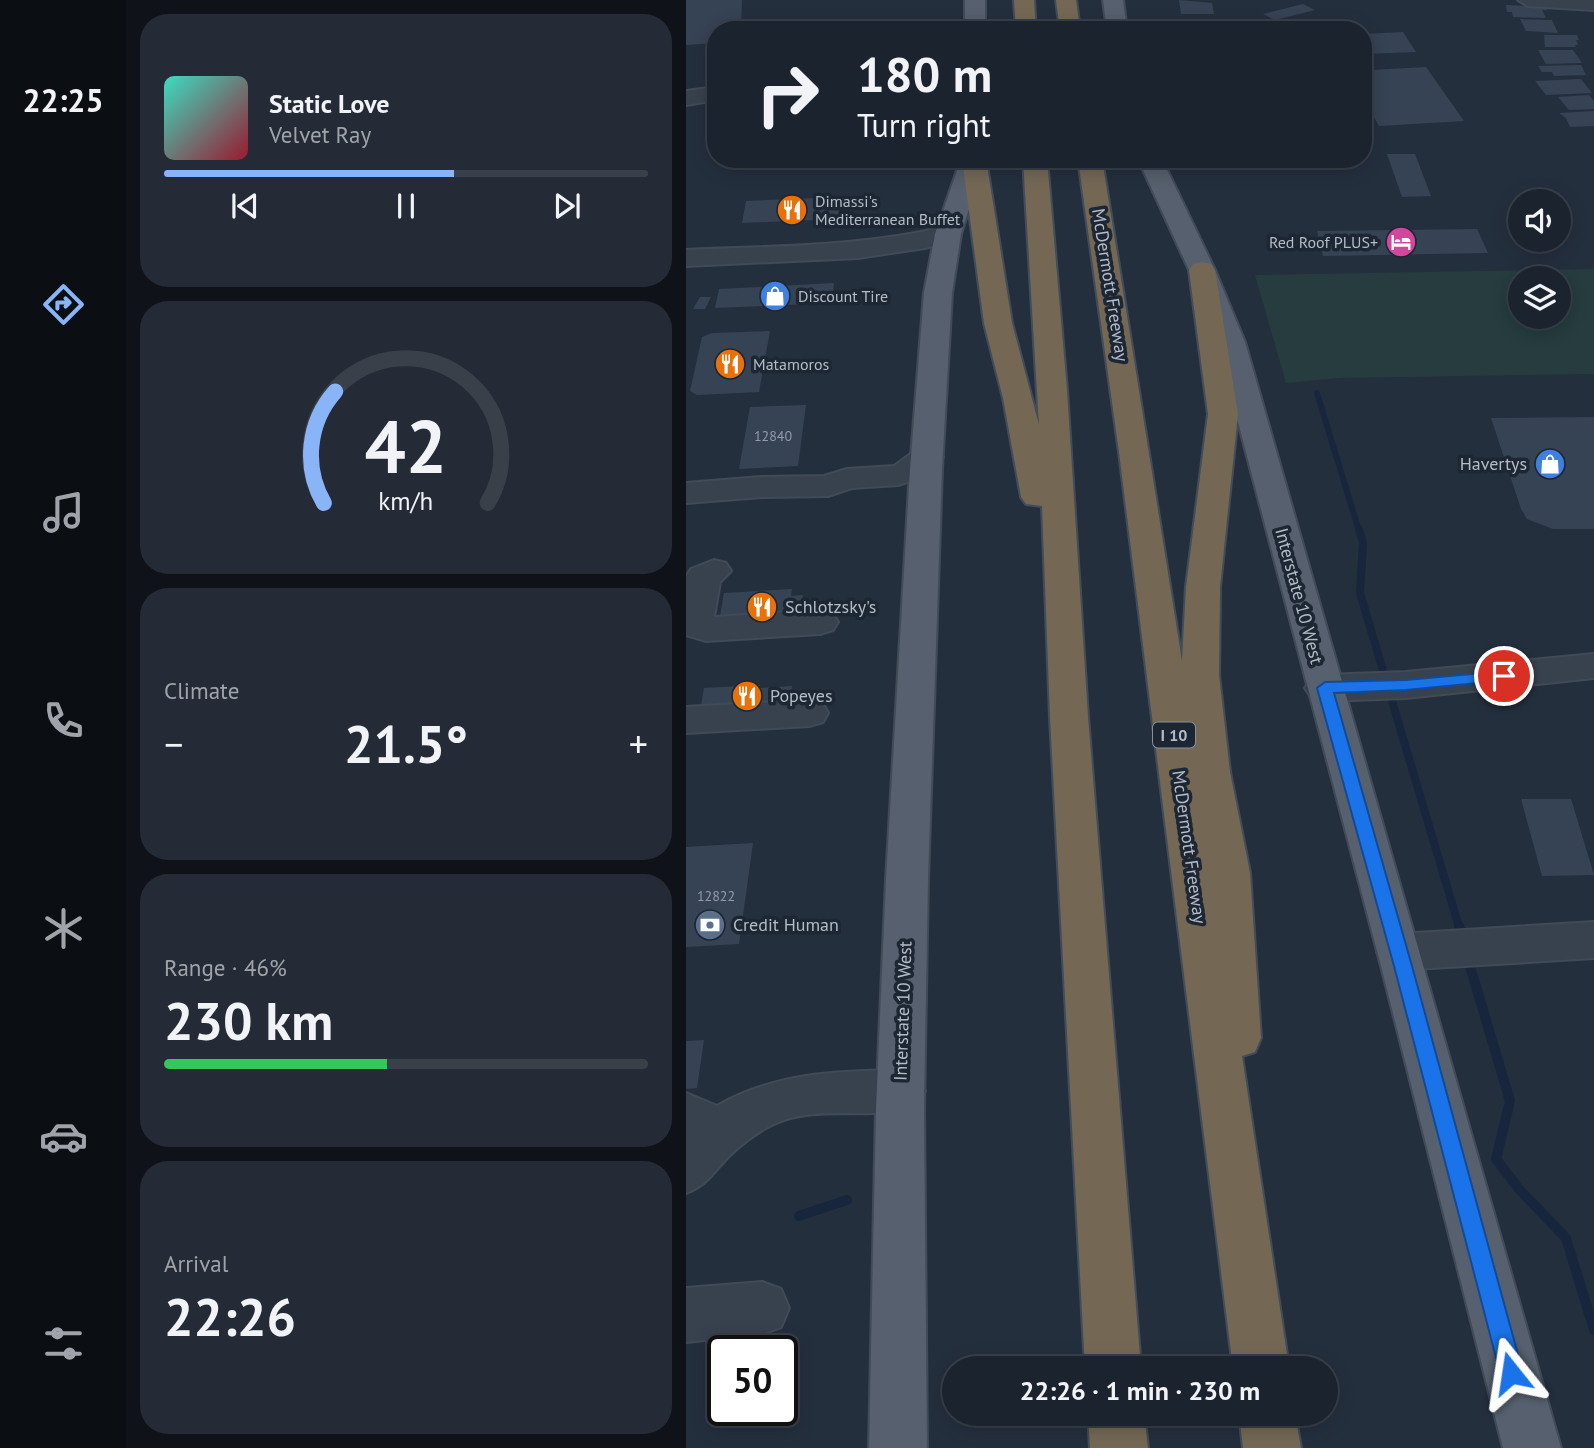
<!DOCTYPE html>
<html lang="en">
<head>
<meta charset="utf-8">
<style>
	:root { --surface:#1b232e; --page:#242b36; --text:#f1f3f6; --muted:#a0a4aa; --line:#39404a; --accent:#8ab4f8 }
	body { margin:0; font-family:"PT Sans",sans-serif; background:var(--page); color:var(--text); height:100vh; display:flex; flex-direction:column; font-size:26px; white-space:nowrap }
	* { box-sizing:border-box; margin:0 }
	p { font-size:23px; color:var(--muted) }
	.icon { flex:none; width:38px; height:38px; fill:none; stroke:currentColor; stroke-width:2; stroke-linecap:round; stroke-linejoin:round }
	.map { position:relative; flex:1; overflow:hidden }
	.sheet { display:flex; flex-direction:column; gap:14px; padding:14px; background:#0f1319; width:560px }
	.sheet>* { flex:none }
	.guide { position:absolute; left:21px; top:21px; width:665px; height:147px; border-radius:28px; box-shadow:0 4px 18px #0003,0 0 0 2px var(--line); background:#1b232e; color:var(--text); overflow:hidden }
	.buttons { position:absolute; left:822px; top:189px; display:grid; gap:14px }
	.buttons a { display:grid; place-items:center; width:63px; height:63px; border-radius:50%; background:var(--surface); box-shadow:0 4px 18px #0003,0 0 0 2px var(--line); font-size:35px }
	.speed { position:absolute; left:21px; top:1335px; display:flex; gap:14px; font-size:35px; font-weight:700; text-align:center }
	.speed>* { display:grid; place-content:center; width:91px; height:91px; border-radius:50%; background:var(--surface); box-shadow:0 4px 18px #0003,0 0 0 2px var(--line); line-height:1 }
	.speed .limit { border:4px solid #111; border-radius:10px; background:#fff; color:#111 }
	.pin { position:absolute; display:grid; place-items:center; width:60px; height:60px; color:#fff; margin:-30px; border:4px solid #fff; border-radius:50%; box-shadow:0 2px 7px #0007 }
	.me { position:absolute; width:77px; margin:-38px; rotate:345deg; stroke-linejoin:round; filter:drop-shadow(0 0 5px #0008) }
	.turn { display:flex; align-items:center; gap:24px; height:147px; padding:0 35px; font-size:32px }
	.turn .icon { width:91px; height:91px; stroke-width:2.5 }
	.turn b { display:block; font-size:49px; line-height:60px }
	.big { font-size:52px; font-weight:800; line-height:1.1 }
	.sheet .card { flex:1; display:flex; flex-direction:column; justify-content:center; gap:10px; min-width:0; padding:0 24px; border-radius:28px; background:var(--page) }
	.sheet .dial { align-items:center; gap:0 }
	.dial svg { height:182px; overflow:visible; fill:none; stroke:var(--line); stroke-width:7; stroke-linecap:round; text-anchor:middle }
	.dial text { fill:var(--text); stroke:none }
	.song { display:flex; align-items:center; gap:21px }
	.cover { width:84px; height:84px; border-radius:10px; background:linear-gradient(135deg,hsl(170 70% 55%),hsl(350 70% 35%)) }
	.played { height:7px; border-radius:4px; background:linear-gradient(90deg,var(--accent) 60%,var(--line) 60%) }
	.keys { display:flex; justify-content:space-around; direction:ltr }
	.heat { display:flex; justify-content:space-between; align-items:center; font-size:38px; direction:ltr }
	.charge { height:10px; border-radius:5px; background:linear-gradient(90deg,#34c759 46%,var(--line) 0) }
	.trip { position:absolute; left:256px; top:1356px; width:396px; height:70px; border-radius:35px; background:var(--surface); box-shadow:0 4px 18px #0003,0 0 0 2px var(--line); font-weight:800; line-height:70px; text-align:center }
	main { display:flex; flex:1; min-height:0 }
	.menu { display:flex; flex-direction:column; width:126px; justify-content:space-around; align-items:center; background:#0b0e12; color:var(--muted) }
	.menu .icon { width:49px; height:49px }
	.menu .active { color:var(--accent) }
	.menu b { font-size:32px; color:var(--text) }
	.map>svg:first-child { display:block }
	.green { fill:#263c3f; fill-rule:evenodd }
	.lines { fill:none; stroke-linecap:round; stroke-linejoin:round }
	.stream-far2 { stroke:#17263c; stroke-width:6 }
	.stream-far1 { stroke:#17263c; stroke-width:8 }
	.stream { stroke:#17263c; stroke-width:10 }
	.building { fill:#364354 }
	.minor-casing { stroke:#414a57; stroke-width:4 }
	.major-casing { stroke:#414a57; stroke-width:4 }
	.highway-casing { stroke:#434c59; stroke-width:4 }
	.minor { fill:#38414e; fill-rule:evenodd }
	.major { fill:#56606e; fill-rule:evenodd }
	.highway { fill:#746855; fill-rule:evenodd }
	.route { fill:#1a73e8; stroke:#114b97; stroke-width:2 }
	.labels { text-anchor:middle; stroke-width:7; stroke-linejoin:round; paint-order:stroke }
	.number-label { font-size:14px; fill:#929caa }
	.far-poi-label { font-size:16px; fill:#b4bcc9; stroke:#1d2633; text-anchor:start }
	.shield { fill:#1d2633; stroke:#878f9c; stroke-width:2 }
	.shield-label { font-size:16px; font-weight:bold; fill:#b4bcc9 }
	.street-label { font-size:18px; fill:#b4bcc9; stroke:#1d2633 }
	.poi-label { font-size:18px; fill:#b4bcc9; stroke:#1d2633; text-anchor:start }
</style>
</head>
<body>
<main>
<nav class="menu">
<b>22:25</b>
<svg class="icon active" aria-label="directions" viewBox="0 0 24 24"><path d="M12 3l9 9-9 9-9-9zM9 14v-3h6M13 9l2 2-2 2"/></svg>
<svg class="icon" aria-label="music" viewBox="0 0 24 24"><path d="M9 18V5l10-2v13"/><circle cx="6" cy="18" r="3"/><circle cx="16" cy="16" r="3"/></svg>
<svg class="icon" aria-label="phone" viewBox="0 0 24 24"><path d="M5 4h4l2 5-3 2q2 4 5 5l2-3 5 2v4C11 20 4 13 5 4z"/></svg>
<svg class="icon" aria-label="climate" viewBox="0 0 24 24"><path d="M12 3v18M4 7l16 10M4 17L20 7"/></svg>
<svg class="icon" aria-label="car" viewBox="0 0 24 24"><path d="M5 17H2v-5l4-1 3-4h7l3 4 3 1v5h-3M9 17h6M6 11h13"/><circle cx="7" cy="17" r="2"/><circle cx="17" cy="17" r="2"/></svg>
<svg class="icon" aria-label="filters" viewBox="0 0 24 24"><path d="M4 7h16M4 17h16"/><circle cx="9" cy="7" r="2"/><circle cx="15" cy="17" r="2"/></svg>
</nav>
<section class="sheet">
<div class="card">
<div class="song"><i class="cover"></i><div><b>Static Love</b><p>Velvet Ray</p></div></div>
<div class="played"></div>
<div class="keys"><svg class="icon" aria-label="previous" viewBox="0 0 24 24"><path d="M18 5L8 12l10 7zM5 5v14"/></svg><svg class="icon" aria-label="pause" viewBox="0 0 24 24"><path d="M8 5v14M16 5v14"/></svg><svg class="icon" aria-label="next" viewBox="0 0 24 24"><path d="M6 5l10 7-10 7zM19 5v14"/></svg></div>
</div>
<div class="card dial"><svg viewBox="0 0 100 80">
<path d="M14 69A42 42 0 1 1 86 69"/>
<path d="M14 69A42 42 0 0 1 19 20" stroke="#8ab4f8"/>
<text x="50" y="56" font-size="32" font-weight="700">42</text>
<text x="50" y="72" font-size="11">km/h</text>
</svg></div>
<div class="card"><p>Climate</p>
<div class="heat"><a>−</a><b class="big">21.5°</b><a>+</a></div>
</div>
<div class="card"><p>Range · 46%</p><b class="big">230 km</b><div class="charge"></div></div>
<div class="card"><p>Arrival</p><b class="big">22:26</b></div>
</section>
<div class="map">
<svg width="908" height="1448" viewBox="0 0 908 1448">
	<rect width="100%" height="100%" fill="#242f3e"/>
	<path class="green" d="M908,269V374L653,378L600,383L569,275ZM835,278H873V317H835Z"/>
	<g class="lines">
		<path class="stream-far2" d="M631,393L673,531"/>
		<path class="stream-far1" d="M673,529L677,543L674,593L773,927"/>
		<path class="stream" d="M773,926L777,940
			M781,956L824,1101L810,1159L833,1189L880,1238L908,1330
			M113,1216L161,1200"/>
	</g>
	<path class="building" d="M0,0H56L55,30H30V43L0,45Z
		M493,0L526,3L528,14H495Z
		M617,4L629,10L589,20L577,14Z
		M820,5L860,7L861,10H856L860,18L827,17L826,12H821Z
		M834,19L866,20L872,33L840,31Z
		M717,32L730,52L677,54V34Z
		M858,35H891L893,40H890L892,45H889L890,47H859Z
		M852,50H887L896,63L860,64Z
		M677,57L685,70L740,67L778,121L693,126L680,104H677Z
		M895,65L900,75L868,76L866,72H856L852,66Z
		M895,79L906,93L860,95L849,81Z
		M903,95L908,101V109L883,110L872,97Z
		M908,111V126L884,127L880,118L873,113Z
		M701,154H729L745,196L716,197Z
		M154,197L152,219L56,223L60,201Z
		M791,229L802,253L637,256L631,231Z
		M148,283L146,303L29,308L33,289Z
		M14,297H25L19,309H7Z
		M84,331L73,392L11,395L4,391L16,337L26,333Z
		M120,405L112,466L53,469L64,407Z
		M908,417V529H867L841,519L835,509L805,418Z
		M106,589L105,596L117,595L115,617L33,622L38,593Z
		M74,685V688L106,686L104,705L14,712L18,688Z
		M835,799H885L908,875L856,876Z
		M67,843L53,944L0,947V847Z
		M18,1040L11,1088L0,1089V1041Z"/>
	<g class="lines">
		<g class="minor-casing">
			<path id="minor" d="M832,0H908V10L842,6Z
				M30,87V100L0,105V91Z
				M262,226L271,229L275,234L271,239L239,248L172,258L0,266V250C87,246 177,247 262,226Z
				M241,448L252,450L257,457L237,477L212,485L166,488L142,496L75,497L0,503V483L75,477L138,476L161,469L208,466L230,450Z
				M28,560L40,563L45,571L34,582L28,617L134,610L147,614L152,622L147,630L134,634L20,641L0,635V577L5,569Z
				M908,654V678L720,698L638,701L625,697L619,688L625,679L638,675L720,672Z
				M123,700L137,704L142,713L137,722L123,726L0,733V707Z
				M908,922V958L713,970L697,965L691,952L697,939L713,934Z
				M215,1070L232,1076L239,1091L232,1106C187,1122 133,1103 88,1124C72,1131 57,1143 44,1155C27,1172 23,1184 0,1193V1093L31,1106C89,1073 149,1071 215,1070Z
				M76,1282L95,1289L103,1308L95,1327L76,1334L0,1342V1288Z"/>
		</g>
		<g class="major-casing">
			<path id="major" d="M279,0H299V30H279Z
				M417,0H437L441,30H421Z
				M275,159H299L275,234L266,293L256,469L242,879L238,1108L241,1448H183L190,1108L200,879L224,469L238,293L249,234Z
				M452,159H476L529,270L559,342L875,1448H817L695,966L531,342L503,270Z"/>
		</g>
		<g class="highway-casing">
			<path id="highway" d="M328,0H348L350,30H330Z
				M370,0H390L394,30H374Z
				M276,159H300L326,323L353,425L337,159H361L381,390L402,717L455,1368H399L364,717L356,506L340,504L335,497L317,398L298,323Z
				M392,159H416L496,661L500,587L522,414L503,270L507,264L516,262L525,264L529,270L552,414L534,587L533,675L544,772L564,873L575,1038L569,1052L556,1056L603,1368H547L433,452Z
				M402,1414H458L462,1448H404Z
				M553,1414H609L615,1448H557Z"/>
		</g>
		<use href="#minor" class="minor"/>
		<use href="#major" class="major"/>
		<use href="#highway" class="highway"/>
	</g>
	<path class="route" d="M818,671L823,672L825,676L823,680L720,690L648,693L726,966L837,1373L834,1381L825,1384L817,1381L814,1373L708,966L631,688L639,682L720,680Z"/>
	<defs>
		<g id="restaurant-disc" transform="scale(1.575)"><circle r="9.5" fill="#e8710a" stroke="#1d2633"/><path d="M-5-6h1v4h1v-4h1v4h1v-4h1v5L-1.5 .5V6h-2V.5L-5-1ZM5-6V6H3V1.5H1.5Q1.5-4 5-6Z" fill="#fff"/></g>
		<g id="hotel-disc" transform="scale(1.575)"><circle r="9.5" fill="#d1479c" stroke="#1d2633"/><path d="M-6-4.5h1.5V1H6V5H4.5V3h-9V5H-6ZM-4 0a1.8 1.8 0 1 1 3.6 0ZM.5 0V-2.5h3Q6-2.5 6 0Z" fill="#fff"/></g>
		<g id="shop-disc" transform="scale(1.575)"><circle r="9.5" fill="#3f7fe0" stroke="#1d2633"/><path d="M-5-2.5h2.3a2.7 3.5 0 0 1 5.4 0H5L5.5 6h-11ZM-1.5-2.5h3a1.5 2.3 0 0 0-3 0Z" fill="#fff"/></g>
		<g id="bank-disc" transform="scale(1.575)"><circle r="9.5" fill="#5c6f8a" stroke="#1d2633"/><path d="M-6-4H6V4H-6ZM0-2.3a2.3 2.3 0 1 0 0 4.6a2.3 2.3 0 1 0 0-4.6Z" fill="#fff"/></g>
	</defs>
	<g fill-rule="evenodd">
		<use href="#restaurant-disc" x="106" y="210"/>
		<use href="#hotel-disc" x="715" y="242"/>
		<use href="#shop-disc" x="89" y="296"/>
		<use href="#restaurant-disc" x="44" y="364"/>
		<use href="#shop-disc" x="864" y="464"/>
		<use href="#restaurant-disc" x="76" y="607"/>
		<use href="#restaurant-disc" x="61" y="696"/>
		<use href="#bank-disc" x="24" y="925"/>
	</g>
	<g class="labels">
		<g class="number-label">
			<text x="87" y="441">12840</text>
			<text x="30" y="901">12822</text>
		</g>
		<g class="far-poi-label">
			<text x="129" y="207">Dimassi's<tspan x="129" dy="18">Mediterranean Buffet</tspan></text>
			<text x="692" y="248" text-anchor="end">Red Roof PLUS+</text>
			<text x="112" y="302">Discount Tire</text>
			<text x="67" y="370">Matamoros</text>
		</g>
		<rect class="shield" x="467" y="722.5" width="42" height="25" rx="5"/>
		<g class="shield-label">
			<text x="488" y="741">I 10</text>
		</g>
		<g class="street-label">
			<text transform="translate(424 285) rotate(81)" y="6">McDermott Freeway</text>
			<text transform="translate(613 596) rotate(75)" y="6">Interstate 10 West</text>
			<text transform="translate(503 847) rotate(82)" y="6">McDermott Freeway</text>
			<text transform="translate(217 1011) rotate(-88)" y="6">Interstate 10 West</text>
		</g>
		<g class="poi-label">
			<text x="841" y="470" text-anchor="end">Havertys</text>
			<text x="99" y="613">Schlotzsky's</text>
			<text x="84" y="702">Popeyes</text>
			<text x="47" y="931">Credit Human</text>
		</g>
	</g>
</svg>
<div class="buttons">
<a><svg class="icon" aria-label="sound" viewBox="0 0 24 24"><path d="M4 9h4l5-4v14l-5-4H4zM17 9q2 3 0 6"/></svg></a>
<a><svg class="icon" aria-label="layers" viewBox="0 0 24 24"><path d="M12 4l9 5-9 5-9-5zM3 14l9 5 9-5"/></svg></a>
</div>
<div class="speed"><div class="limit">50</div></div>
<div class="pin" style="left:818px;top:676px;background:#d93025"><svg class="icon" aria-label="arrive" viewBox="0 0 24 24"><path d="M6 21V4h12l-3 4 3 4H6"/></svg></div>
<svg class="me" style="left:825px;top:1373px" viewBox="-20 -20 40 40"><path d="M0-17L14 15 0 8-14 15z" fill="#1a73e8" stroke="#fff" stroke-width="4"/></svg>
<div class="trip">22:26 · 1 min · 230 m</div>
<div class="guide">
<div class="turn"><svg class="icon" aria-label="right" viewBox="0 0 24 24"><path d="M7 20v-9h11M14 6l5 5-5 5"/></svg><div><b>180 m</b>Turn right</div></div>
</div>
</div>
</main>
</body>
</html>
